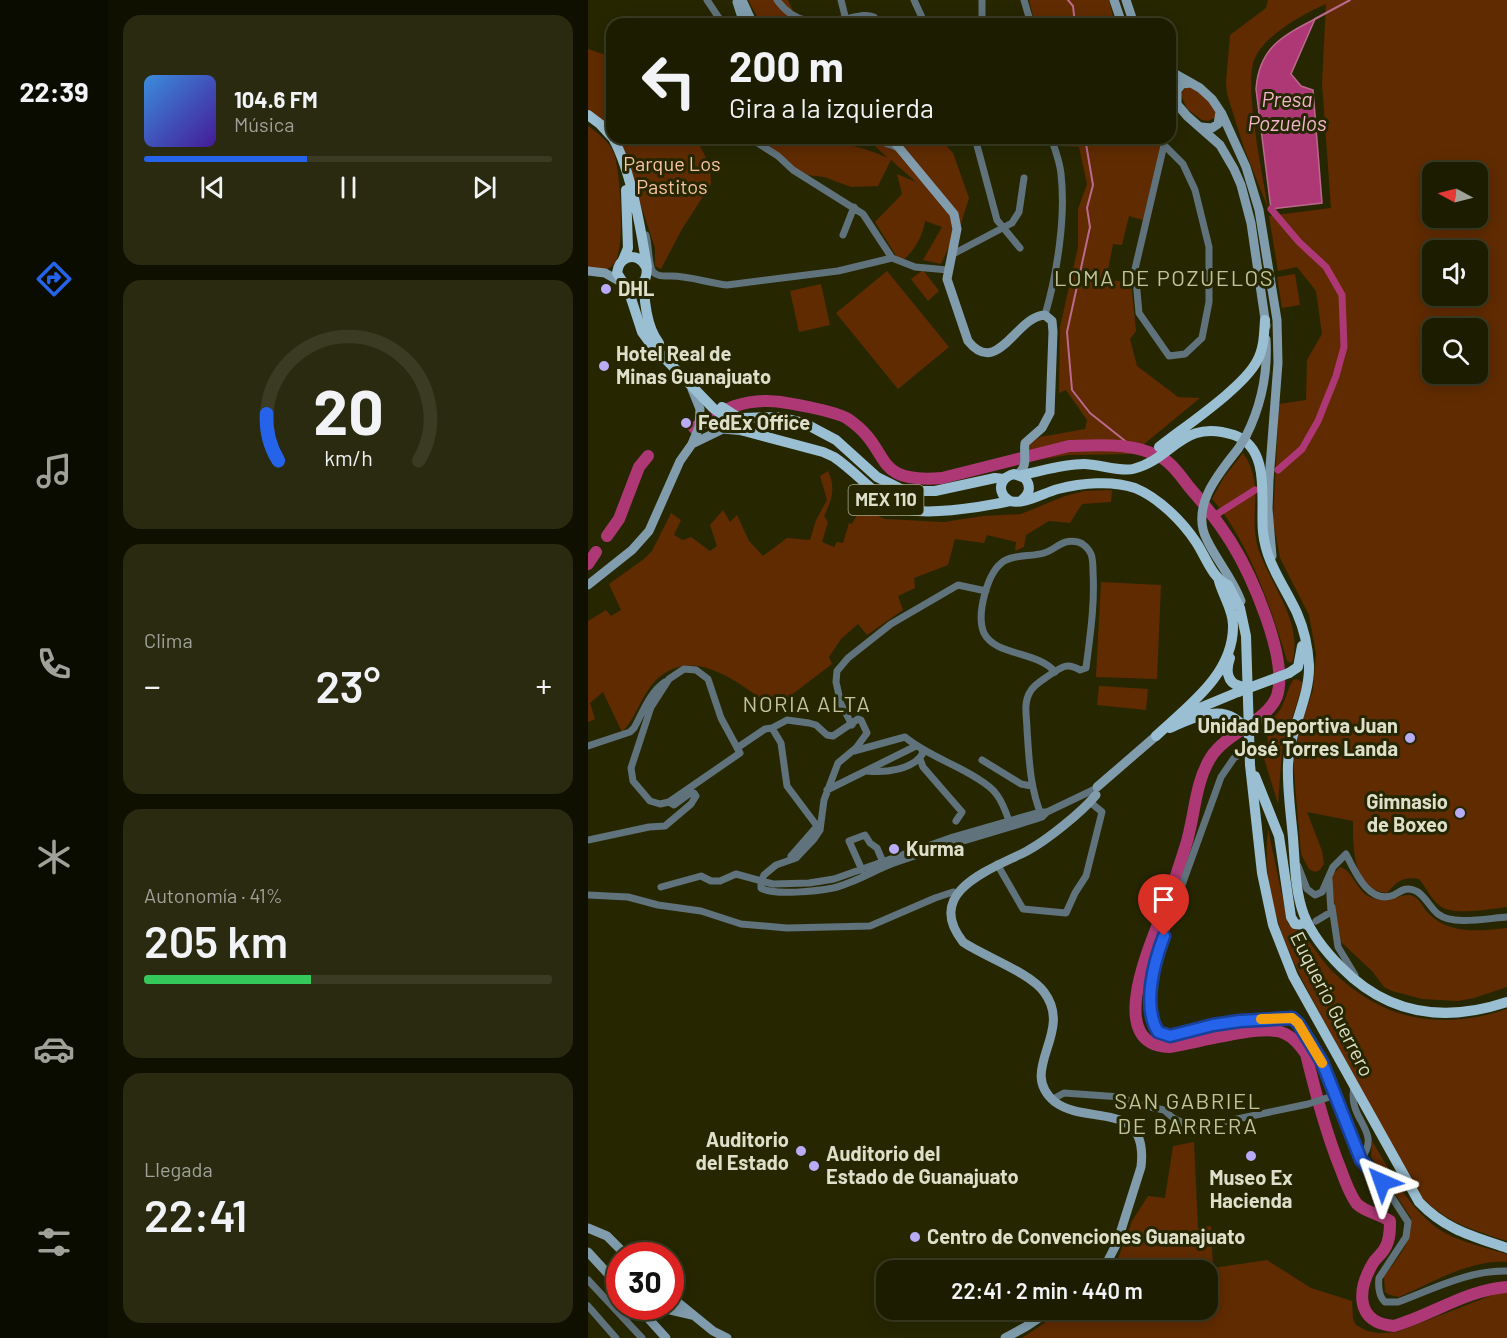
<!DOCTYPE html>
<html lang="es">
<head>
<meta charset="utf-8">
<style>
	:root { --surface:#1c1d00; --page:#292a0f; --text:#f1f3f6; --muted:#a0a299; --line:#3a3b22; --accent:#2563eb }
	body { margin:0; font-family:Barlow,sans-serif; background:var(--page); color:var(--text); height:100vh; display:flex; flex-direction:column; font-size:22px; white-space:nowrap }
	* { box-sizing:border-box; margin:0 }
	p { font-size:20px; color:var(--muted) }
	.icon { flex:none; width:33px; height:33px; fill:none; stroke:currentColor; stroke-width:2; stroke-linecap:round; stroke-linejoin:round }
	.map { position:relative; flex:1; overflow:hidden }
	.side { display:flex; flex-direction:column; gap:15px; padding:15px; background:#0f1000; width:480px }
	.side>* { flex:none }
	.guide { position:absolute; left:18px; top:18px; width:570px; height:126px; border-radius:18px; box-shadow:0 3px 15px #0003,0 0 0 2px var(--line); background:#1c1d00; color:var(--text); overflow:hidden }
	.needle { width:39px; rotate:277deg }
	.tools { position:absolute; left:834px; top:162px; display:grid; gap:12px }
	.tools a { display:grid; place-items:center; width:66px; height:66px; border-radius:12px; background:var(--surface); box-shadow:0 3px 15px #0003,0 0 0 2px var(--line); font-size:30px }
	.speed { position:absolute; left:18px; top:1242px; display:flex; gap:12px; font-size:30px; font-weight:700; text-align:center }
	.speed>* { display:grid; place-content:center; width:78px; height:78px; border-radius:50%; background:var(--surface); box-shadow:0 3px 15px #0003,0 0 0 2px var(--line); line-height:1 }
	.speed .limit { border:9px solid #d22; background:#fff; color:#111 }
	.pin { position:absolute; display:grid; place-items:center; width:51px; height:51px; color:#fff; margin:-62px -26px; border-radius:50% 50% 50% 0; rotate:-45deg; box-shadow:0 0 6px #0007 }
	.pin .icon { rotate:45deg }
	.me { position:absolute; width:66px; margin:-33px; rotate:317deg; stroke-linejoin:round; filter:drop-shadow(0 0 4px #0008) }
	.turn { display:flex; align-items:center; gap:21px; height:126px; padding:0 24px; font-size:27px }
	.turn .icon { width:78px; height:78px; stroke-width:2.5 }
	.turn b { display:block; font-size:42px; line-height:51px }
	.big { font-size:45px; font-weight:600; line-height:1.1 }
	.side .widget { flex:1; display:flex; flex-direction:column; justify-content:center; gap:9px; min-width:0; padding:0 21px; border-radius:18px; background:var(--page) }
	.side .dial { align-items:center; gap:0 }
	.dial svg { height:156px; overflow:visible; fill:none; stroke:var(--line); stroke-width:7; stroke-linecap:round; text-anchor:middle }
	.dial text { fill:var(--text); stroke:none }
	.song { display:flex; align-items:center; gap:18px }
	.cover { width:72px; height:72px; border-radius:9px; background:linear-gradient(135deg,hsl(210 70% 55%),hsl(260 70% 35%)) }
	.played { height:6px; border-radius:3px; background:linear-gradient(90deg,var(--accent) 40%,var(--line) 40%) }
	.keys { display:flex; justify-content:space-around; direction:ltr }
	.heat { display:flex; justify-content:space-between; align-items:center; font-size:33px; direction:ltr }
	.charge { height:9px; border-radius:4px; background:linear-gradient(90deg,#34c759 41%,var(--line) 0) }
	.trip { position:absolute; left:288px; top:1260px; width:342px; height:60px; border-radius:18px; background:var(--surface); box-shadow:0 3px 15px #0003,0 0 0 2px var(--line); font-weight:600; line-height:60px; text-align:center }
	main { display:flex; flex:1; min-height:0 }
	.tabs { display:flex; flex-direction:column; width:108px; justify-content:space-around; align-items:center; background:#0b0c00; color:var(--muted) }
	.tabs .icon { width:42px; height:42px }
	.tabs .on { color:var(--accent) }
	.tabs b { font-size:27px; color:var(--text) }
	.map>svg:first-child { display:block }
	.green { fill:#602b00; fill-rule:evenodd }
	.water { fill:#ad3875; stroke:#bb6a8e; stroke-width:1.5 }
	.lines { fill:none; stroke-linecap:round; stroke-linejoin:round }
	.stream { stroke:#bb6a8e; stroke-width:2 }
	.canal { stroke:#ad3875; stroke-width:7 }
	.river { stroke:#ad3875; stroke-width:12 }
	.street { stroke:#60727b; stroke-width:7 }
	.secondary { stroke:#819dad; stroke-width:9 }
	.primary { stroke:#9abfd3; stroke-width:10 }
	.secondary-bridge { stroke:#819dad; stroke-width:9 }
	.primary-bridge { stroke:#9abfd3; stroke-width:10 }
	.route-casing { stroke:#184099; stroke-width:15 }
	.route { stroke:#2563eb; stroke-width:10 }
	.slow { stroke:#f59e0b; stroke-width:10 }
	.poi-dot { fill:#b8abf7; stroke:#262700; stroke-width:2 }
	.labels { text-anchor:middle; stroke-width:6; stroke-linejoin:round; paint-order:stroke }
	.shield { fill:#262700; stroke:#a6a88d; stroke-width:1.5 }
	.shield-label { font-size:18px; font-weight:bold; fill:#dddfca }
	.park-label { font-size:20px; fill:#f9c2a1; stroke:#262700 }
	.poi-label { font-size:20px; font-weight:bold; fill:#dddfca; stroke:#262700; text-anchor:start }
	.street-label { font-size:20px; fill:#dddfca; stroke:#262700 }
	.water-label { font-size:21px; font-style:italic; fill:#f2b5ce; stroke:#262700 }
	.quarter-label { font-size:22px; letter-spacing:1.5px; fill:#c2c59b; stroke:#262700 }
</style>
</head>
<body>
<main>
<nav class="tabs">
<b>22:39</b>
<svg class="icon on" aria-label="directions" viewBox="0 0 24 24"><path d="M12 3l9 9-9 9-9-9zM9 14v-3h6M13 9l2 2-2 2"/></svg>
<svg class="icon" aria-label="music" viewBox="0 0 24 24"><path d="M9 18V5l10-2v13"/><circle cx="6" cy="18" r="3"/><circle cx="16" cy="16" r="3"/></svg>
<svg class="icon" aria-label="phone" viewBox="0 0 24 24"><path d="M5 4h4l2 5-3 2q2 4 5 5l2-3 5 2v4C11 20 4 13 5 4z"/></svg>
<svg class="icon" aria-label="climate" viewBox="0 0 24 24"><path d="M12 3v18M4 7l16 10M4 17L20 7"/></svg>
<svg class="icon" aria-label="car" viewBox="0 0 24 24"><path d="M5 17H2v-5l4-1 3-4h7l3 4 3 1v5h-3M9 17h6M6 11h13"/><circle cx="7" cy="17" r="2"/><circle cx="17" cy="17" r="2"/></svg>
<svg class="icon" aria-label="filters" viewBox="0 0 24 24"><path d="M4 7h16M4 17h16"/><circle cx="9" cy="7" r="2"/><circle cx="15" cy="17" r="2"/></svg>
</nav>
<section class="side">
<div class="widget">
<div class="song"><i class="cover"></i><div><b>104.6 FM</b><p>Música</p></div></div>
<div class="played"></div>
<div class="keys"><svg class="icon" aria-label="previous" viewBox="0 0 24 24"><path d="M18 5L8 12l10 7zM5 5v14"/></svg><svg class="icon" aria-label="pause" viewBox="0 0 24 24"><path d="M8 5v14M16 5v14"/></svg><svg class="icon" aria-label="next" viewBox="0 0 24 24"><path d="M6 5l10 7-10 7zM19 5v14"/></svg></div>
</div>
<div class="widget dial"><svg viewBox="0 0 100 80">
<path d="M14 69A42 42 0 1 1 86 69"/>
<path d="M14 69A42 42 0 0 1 8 45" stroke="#2563eb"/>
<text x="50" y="56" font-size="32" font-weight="700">20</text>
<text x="50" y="72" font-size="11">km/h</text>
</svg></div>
<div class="widget"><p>Clima</p>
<div class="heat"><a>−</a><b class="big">23°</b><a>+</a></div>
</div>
<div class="widget"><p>Autonomía · 41%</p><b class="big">205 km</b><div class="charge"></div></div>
<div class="widget"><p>Llegada</p><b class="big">22:41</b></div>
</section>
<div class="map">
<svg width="919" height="1338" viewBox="0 0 919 1338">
	<rect width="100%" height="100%" fill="#262700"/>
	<path class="green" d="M160,0H200L211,24H173Z
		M441,0H521L527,24H447Z
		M680,0H919V907C902,909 866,916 852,906C843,899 838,887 831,879C815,876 809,881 799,893C764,890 765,847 765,821L719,812L734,851L736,864L732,870L727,872L721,869L713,854L705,760L711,731L725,690L728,654L721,615L692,558L685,520L691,404L718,400L719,360L734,334L728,291L709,267L690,271L681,216L743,208L734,83L738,4C715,14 678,34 667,58C655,83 675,177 680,208L656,148L639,94L638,82L642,35L678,8ZM844,172H890V218H844ZM844,250H890V296H844ZM844,328H890V374H844Z
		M0,49L24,57V128L0,111Z
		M599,87C612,87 620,99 628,108V117L620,121L614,120L599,109L593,95L595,90Z
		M0,126C10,133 21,141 26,153C32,170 38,250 26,264C19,272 10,270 0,269Z
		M31,138H108L122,166L123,184L94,229L73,269L67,266V248Z
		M179,138C221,138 261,140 300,158L278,138H352L365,153L381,198L368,239L367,234L353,264L335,260L354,227L337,221C335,236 325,254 312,262L287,222L314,194L309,174L328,182L303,160L290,186L263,187L236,177L210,174L176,140Z
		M468,138H570L572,147L555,220L541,216L534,245L525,244L518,280L543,282L548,331L542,339L549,366L590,397L612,398L544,454L481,455L449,460L443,459L440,445L452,437L497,429L499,420L478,390L471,393L472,327L490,247V209L499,184L491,147L470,146Z
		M335,270L351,291L340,301L323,279Z
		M299,271L361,347L310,389L248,313Z
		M707,274L712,305L694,308L689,277Z
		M233,284L242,325L211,332L202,291Z
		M655,453C678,485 659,515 671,551C683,585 716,624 704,663L699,661C684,610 660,539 624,499L636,477Z
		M240,471C248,489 244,499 236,516L240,522L234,542L246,547L249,542L255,543L261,523L264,524L269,515L286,514L297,519L356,522L395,516L433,514L477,496L497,491L524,490L523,502L494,504L482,523L461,521L438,535L436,547L427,551L428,542L399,535L396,543L367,539L360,565L326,578L327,588L310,596L315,610L279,635L270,624L253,639L241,657L244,664L202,696L206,703L191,711C156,688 107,641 67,681C53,696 48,718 34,732L15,692L2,703L7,719L0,722V621L18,610L23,616L33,610L21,584L56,559L64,551L83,513L93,520L86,535L95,540L103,537L122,551L129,546L122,525L135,510L142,522L149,515L161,541L175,556L199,538L222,540L228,520L239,500L232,476Z
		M513,582L573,585L569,679L508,677Z
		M709,679L715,683L694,750L690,804L675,755L681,752L678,722C698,712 695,697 705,680Z
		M511,686L560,689L558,710L509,705Z
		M680,829L700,924C705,928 711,931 715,935C726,946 733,960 744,971C796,1021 852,1031 919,1009V1241C884,1230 851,1220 828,1190C803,1144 779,1099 754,1054C716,983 670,913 680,829Z
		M752,867C765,871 768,889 780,896C800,907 814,891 825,896C832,899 835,908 840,913C861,935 892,931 919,928V987L886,998L870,1001L834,999L804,991L796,987L785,972L753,942L743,882L745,874Z
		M784,1141C806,1176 825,1219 865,1237C882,1244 901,1249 919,1254V1262C882,1259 844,1283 811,1297L802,1295L797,1292L796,1276C810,1258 824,1243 823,1218L783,1157Z
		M606,1142L610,1228L623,1226L625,1268L679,1260L723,1288L764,1301L765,1319L768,1325L779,1331L791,1333L809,1332L907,1294L919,1293V1338H434L476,1310H620V1270H523L529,1261L544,1221L560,1196L577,1198L585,1146Z"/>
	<path class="water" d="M727,19L703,74L713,86L725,90L734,203L683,209L668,89C671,48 694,36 727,19Z"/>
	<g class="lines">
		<path class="stream" d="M480,0L485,6L487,24
			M727,19L762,0
			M497,138L505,185L499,208L502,227L479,332L484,390L502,413L546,448"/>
		<path class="canal" d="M683,209L711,242L738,267L754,295L756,347L748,376L730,421L714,449L690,470
			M626,516L667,490"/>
		<path class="river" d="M106,428C119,421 133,411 147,406C156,403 170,401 179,401C194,401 248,411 260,419C306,450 281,484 354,478L481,446C512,445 546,442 574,458C585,464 594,478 602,488C617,505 631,523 643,542C663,574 701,659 689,696C679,722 639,732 623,757C606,784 607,818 597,848C591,867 585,886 578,904C566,936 514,1045 581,1047C607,1043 665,1027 689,1031C703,1034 711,1044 718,1054C728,1094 738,1133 753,1170C757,1181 762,1195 769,1204C777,1212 792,1214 802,1221C802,1230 802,1240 797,1248C794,1254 788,1258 785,1263C769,1290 767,1323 806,1326C844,1315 878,1290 919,1287
			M19,536L31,519L51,467L60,456
			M0,564L8,552"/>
		<path class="street" d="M119,0L135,24
			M189,0C209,28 232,22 262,18C271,16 278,14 286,17L291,24
			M253,0L259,24
			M326,0L337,24
			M394,0V24
			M436,0L443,24
			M326,24L335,21
			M431,24L442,21
			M162,138L190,156L205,170L275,214L304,258
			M283,138L311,148
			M387,138L409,220L432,248
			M574,138L576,145L547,269L551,313L581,356L597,354L614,338L621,302V247L607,190L595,164L576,145
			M58,235C61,244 60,265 65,272C70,277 76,276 83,276C102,276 120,283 139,285L250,271L304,258L327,267L360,270
			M255,235L266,207
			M365,254L424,223L431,212L436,178
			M457,315C469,274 478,217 473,174C472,162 467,149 463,138
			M96,669L108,670L120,679L133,718L152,753L81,802L72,804L62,801L45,781L43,768L63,707L81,679Z
			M264,725L253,704L248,682L249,671L260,658L303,624L370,585L398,591
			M184,728L193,743L199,786L232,830
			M0,746L42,732L46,728C55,712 61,693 77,682
			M149,748L177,729L184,728L199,720L221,723L228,725L239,735L245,736L270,719L273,720L279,733L268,748L250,763L236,800L232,830L226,839L208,858L188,865L176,875L173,882
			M661,750L646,758L633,777L568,957C563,973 556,1028 576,1035C585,1038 595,1034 603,1031C637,1022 670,1020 704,1018L710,1023L734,1062L773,1159L794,1182L820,1222L818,1237L791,1278C790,1286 791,1297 797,1302H810C845,1289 881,1270 919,1271
			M266,751L317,737C337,754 365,763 387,777C395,782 404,787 409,795C415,803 418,812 421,821
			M332,759L335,767L374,812L368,821
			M394,760L433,784L444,786
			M279,771C296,773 326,770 335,753L333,748
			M239,790L328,746
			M454,817C442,789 441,760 439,729C439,718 435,703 442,692C446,684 455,680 463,674C474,667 479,662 492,670L498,668C502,636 507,604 505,572C505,567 505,559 503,554C501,549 495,543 490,542C474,538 469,549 456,553C444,557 427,554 416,561C399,572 388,615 396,633C407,656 450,651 467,672
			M0,840L61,827L77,826L103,804L108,796L106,793L101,794L86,805L81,802
			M203,856L231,824
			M409,864L435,909L478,913L487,893L498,876L514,812L502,802
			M710,866L719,889L727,895L734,892L745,867L758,854C767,872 781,905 806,895C813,891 819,886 828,891C837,895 842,908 850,914C865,926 901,918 919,917
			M274,870L261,841L277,835L282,843L289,848L295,862
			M173,882V888C185,896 230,891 245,888C267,883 288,869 309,862C357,845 406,833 454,817L459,812L505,790
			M73,887L113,876L123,881H132L148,874L185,884L221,883L246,879L365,837L452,812H459
			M0,895L40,897L70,905L113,911L153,924L199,928L282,926L347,898L365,892L369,893
			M744,907L750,947L767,975
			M728,921L743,912L741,879
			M766,1087C759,1121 795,1130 773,1159
			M465,1099L476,1093L533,1097L548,1104L576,1110L585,1118L595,1123L616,1126L720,1104L748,1095
			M0,1280L54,1338
			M0,1306L28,1338"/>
		<path class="secondary" d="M154,0L165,24
			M526,0L534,24
			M538,0L546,24
			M149,2L156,24
			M582,71L612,88L624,99L634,114L658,167L671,210L689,320L690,363L681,480L680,509L684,556
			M582,96L599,116L632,145L646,169L653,185L663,223L678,326
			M589,106V90L594,84L603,83
			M613,127L624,128L630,124L632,112
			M303,138L366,214L369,229L359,279L380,341C410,378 428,316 457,315L464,321L465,332L462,413L454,428L437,443C435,456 441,465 430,474
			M0,271L17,273L33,282
			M658,436C673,406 680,373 678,339
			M104,444L135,429L155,431
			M650,449C630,474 602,507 619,540C629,561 645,579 653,601
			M0,585L44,550L61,531L92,461L104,444L111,427L112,409L104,389
			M509,787L568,736
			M508,795C493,813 459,840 439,851C404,869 335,891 375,942C397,957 441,972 456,992C487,1033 428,1070 467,1102C499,1126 561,1099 553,1167L529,1243L515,1270
			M0,1228L19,1236L39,1256
			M0,1252L32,1287
			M82,1296L125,1331L139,1338
			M49,1306L78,1338
			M65,1306L104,1315
			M417,1338L439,1326L463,1310"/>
		<path class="primary" d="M0,115L12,124L24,137
			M25,138C43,170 53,230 59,267
			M35,260L40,248L38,190
			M57,280L48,287L36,284L29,273C30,266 32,261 39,258C46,255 55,259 58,267C60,272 58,275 57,280C55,299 59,328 71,343
			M39,286L54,332L62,343L125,408L156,431L235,452L246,457C267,471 288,496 307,506C331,518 395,507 422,501C436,505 455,493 470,489C493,483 524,480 547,488C571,498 594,521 608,542C618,557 624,578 640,585L652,608L658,636L662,765L674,873L685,925L705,976L831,1202C858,1230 884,1236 919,1248
			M134,407L148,416L154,418L189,417L216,423L248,440L289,477L317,491H347L407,478L416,479
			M571,447C596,427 655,388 669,361C676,349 676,334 677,320
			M434,475C454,471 475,464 496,464C510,464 532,472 545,469C586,459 593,418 646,435C684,448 672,503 675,532C678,563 696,585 709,613C716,629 720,647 721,665C722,699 701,730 700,765C699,789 703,814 705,838C707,863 707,892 716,915C724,935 738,952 753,967C800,1015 856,1023 919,1002
			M422,501C408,493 411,478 426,474L437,478C443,486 442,494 434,500
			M642,658C638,669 638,683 652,686
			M701,673L710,667L714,646
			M597,714L650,692
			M582,728C609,716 642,700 660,734
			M568,736C600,706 646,674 645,625C645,610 635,596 631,581
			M667,776L691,836L703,917L707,924L716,925"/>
		<path class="secondary-bridge" d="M650,449L658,436"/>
		<path class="primary-bridge" d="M650,692L701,673"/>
	</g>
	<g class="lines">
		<g class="route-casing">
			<path id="route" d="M576,936C566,962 554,1006 570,1032L582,1036L625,1025L652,1021L704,1018L710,1023L734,1062L773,1160L794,1182"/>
		</g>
		<use href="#route" class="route"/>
		<path class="slow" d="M673,1019L704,1018L710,1023L734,1063"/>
	</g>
	<g class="poi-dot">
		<circle cx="18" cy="289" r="6"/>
		<circle cx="16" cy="366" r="6"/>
		<circle cx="98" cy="423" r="6"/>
		<circle cx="822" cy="738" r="6"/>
		<circle cx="872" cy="813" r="6"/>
		<circle cx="306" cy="849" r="6"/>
		<circle cx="213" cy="1151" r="6"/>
		<circle cx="663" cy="1156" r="6"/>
		<circle cx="226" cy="1166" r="6"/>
		<circle cx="327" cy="1237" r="6"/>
	</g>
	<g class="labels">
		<rect class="shield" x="260.5" y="485" width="75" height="30" rx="4.5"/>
		<g class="shield-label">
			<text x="298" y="506">MEX 110</text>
		</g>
		<g class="park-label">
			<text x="84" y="171">Parque Los<tspan x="84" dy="23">Pastitos</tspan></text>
		</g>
		<g class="poi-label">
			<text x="30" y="296">DHL</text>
			<text x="28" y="361">Hotel Real de<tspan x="28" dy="23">Minas Guanajuato</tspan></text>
			<text x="110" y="430">FedEx Office</text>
			<text x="810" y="733" text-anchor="end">Unidad Deportiva Juan<tspan x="810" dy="23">José Torres Landa</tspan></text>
			<text x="860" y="809" text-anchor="end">Gimnasio<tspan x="860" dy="23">de Boxeo</tspan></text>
			<text x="318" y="856">Kurma</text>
			<text x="201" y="1147" text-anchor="end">Auditorio<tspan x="201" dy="23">del Estado</tspan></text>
			<text x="238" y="1161">Auditorio del<tspan x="238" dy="23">Estado de Guanajuato</tspan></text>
			<text x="663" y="1185" text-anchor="middle">Museo Ex<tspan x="663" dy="23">Hacienda</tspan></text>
			<text x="339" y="1244">Centro de Convenciones Guanajuato</text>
		</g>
		<g class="street-label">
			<text transform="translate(744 1004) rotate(63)" y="7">Euquerio Guerrero</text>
		</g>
		<g class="water-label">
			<text x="699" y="107">Presa<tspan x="699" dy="24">Pozuelos</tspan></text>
		</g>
		<g class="quarter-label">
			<text x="576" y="286">LOMA DE POZUELOS</text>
			<text x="219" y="712">NORIA ALTA</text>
			<text x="600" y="1109">SAN GABRIEL<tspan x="600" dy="25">DE BARRERA</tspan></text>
		</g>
	</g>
</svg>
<div class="tools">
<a><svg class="needle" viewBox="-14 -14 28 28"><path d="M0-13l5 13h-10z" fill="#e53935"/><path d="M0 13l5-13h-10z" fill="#a0a299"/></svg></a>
<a><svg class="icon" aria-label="sound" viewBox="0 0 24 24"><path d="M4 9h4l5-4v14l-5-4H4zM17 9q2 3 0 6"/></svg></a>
<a><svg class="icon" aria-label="search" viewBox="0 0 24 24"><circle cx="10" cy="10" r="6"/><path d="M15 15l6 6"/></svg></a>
</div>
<div class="speed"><div class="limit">30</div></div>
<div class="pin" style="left:576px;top:936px;background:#d93025"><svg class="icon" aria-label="arrive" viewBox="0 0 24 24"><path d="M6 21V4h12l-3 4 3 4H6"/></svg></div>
<svg class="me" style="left:794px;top:1182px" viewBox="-20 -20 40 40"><path d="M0-17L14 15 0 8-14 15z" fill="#2563eb" stroke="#fff" stroke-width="4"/></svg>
<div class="trip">22:41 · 2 min · 440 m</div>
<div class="guide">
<div class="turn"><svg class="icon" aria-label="left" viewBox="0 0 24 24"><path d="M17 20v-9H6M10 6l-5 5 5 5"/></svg><div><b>200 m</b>Gira a la izquierda</div></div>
</div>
</div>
</main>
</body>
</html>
